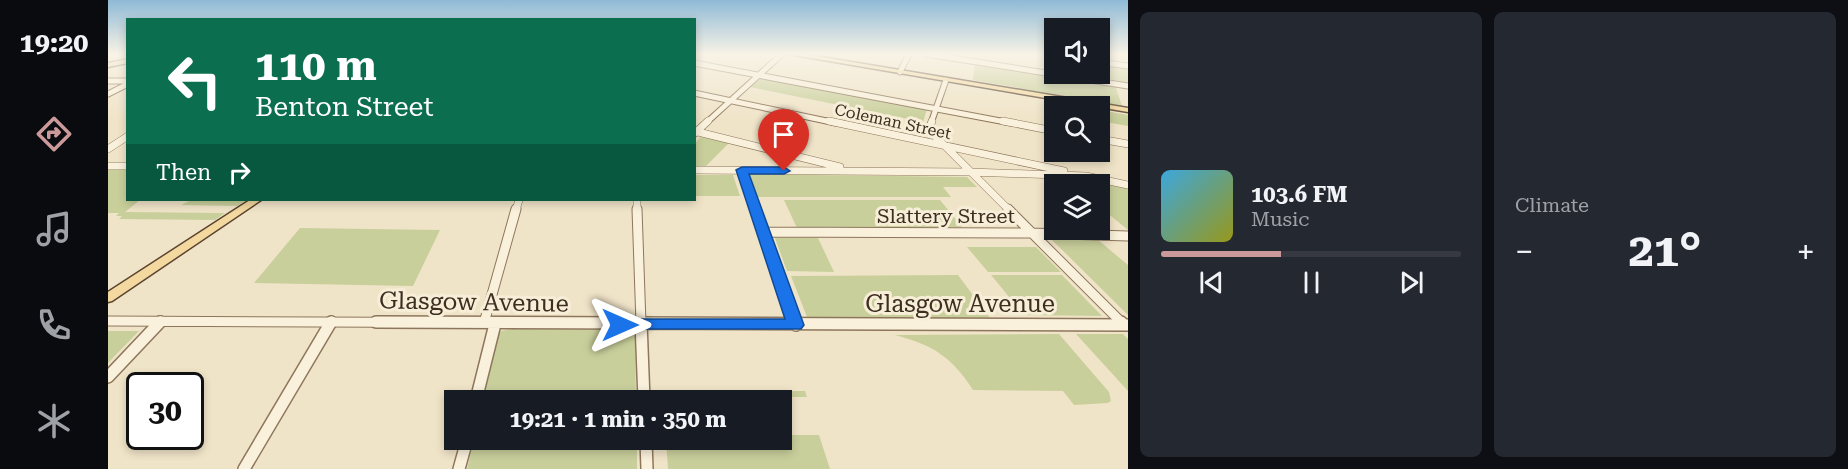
<!DOCTYPE html>
<html lang="en">
<head>
<meta charset="utf-8">
<style>
	:root { --surface:#171b24; --page:#242831; --text:#f1f3f6; --muted:#9ea1a6; --line:#363941; --accent:#cc999b }
	body { margin:0; font-family:"Roboto Serif",serif; background:var(--page); color:var(--text); height:100vh; display:flex; flex-direction:column; font-size:22px; white-space:nowrap }
	* { box-sizing:border-box; margin:0 }
	p { font-size:20px; color:var(--muted) }
	.icon { flex:none; width:33px; height:33px; fill:none; stroke:currentColor; stroke-width:2; stroke-linecap:round; stroke-linejoin:round }
	.map { position:relative; flex:1; overflow:hidden }
	.details { display:flex; flex-direction:column; gap:12px; padding:12px; background:#0d0f14; width:720px }
	.details>* { flex:none }
	.guide { position:absolute; left:18px; top:18px; width:570px; height:183px; border-radius:0px; box-shadow:0 3px 9px #0003; background:#0b6e4f; color:#fff; overflow:hidden }
	.fabs { position:absolute; left:936px; top:18px; display:grid; gap:12px }
	.fabs a { display:grid; place-items:center; width:66px; height:66px; border-radius:0px; background:var(--surface); box-shadow:0 3px 9px #0003; font-size:30px }
	.speed { position:absolute; left:18px; top:372px; display:flex; gap:12px; font-size:30px; font-weight:700; text-align:center }
	.speed>* { display:grid; place-content:center; width:78px; height:78px; border-radius:50%; background:var(--surface); box-shadow:0 3px 9px #0003; line-height:1 }
	.speed .limit { border:3px solid #111; border-radius:9px; background:#fff; color:#111 }
	.pin { position:absolute; display:grid; place-items:center; width:51px; height:51px; color:#fff; margin:-62px -26px; border-radius:50% 50% 50% 0; rotate:-45deg; box-shadow:0 0 6px #0007 }
	.pin .icon { rotate:45deg }
	.me { position:absolute; width:66px; margin:-33px; rotate:90deg; stroke-linejoin:round; filter:drop-shadow(0 0 4px #0008) }
	.turn { display:flex; align-items:center; gap:21px; height:126px; padding:0 30px; font-size:27px }
	.turn .icon { width:78px; height:78px; stroke-width:2.5 }
	.turn b { display:block; font-size:42px; line-height:51px }
	.then { display:flex; align-items:center; height:57px; padding:0 30px; background:#0003; gap:12px; font-size:22px }
	.big { font-size:45px; font-weight:700; line-height:1.1 }
	.details .tile { flex:1; display:flex; flex-direction:column; justify-content:center; gap:9px; min-width:0; padding:0 21px; border-radius:9px; background:var(--page) }
	.song { display:flex; align-items:center; gap:18px }
	.cover { width:72px; height:72px; border-radius:9px; background:linear-gradient(135deg,hsl(200 70% 55%),hsl(60 70% 35%)) }
	.played { height:6px; border-radius:3px; background:linear-gradient(90deg,var(--accent) 40%,var(--line) 40%) }
	.keys { display:flex; justify-content:space-around; direction:ltr }
	.heat { display:flex; justify-content:space-between; align-items:center; font-size:33px; direction:ltr }
	.details .tiles { flex:1; display:grid; gap:12px; grid-template-columns:repeat(2,1fr) }
	.trip { position:absolute; left:336px; top:390px; width:348px; height:60px; border-radius:0px; background:var(--surface); box-shadow:0 3px 9px #0003; font-weight:700; line-height:60px; text-align:center }
	main { display:flex; flex:1; min-height:0 }
	.tab-bar { display:flex; flex-direction:column; width:108px; justify-content:space-around; align-items:center; background:#090b0e; color:var(--muted) }
	.tab-bar .icon { width:42px; height:42px }
	.tab-bar .on { color:var(--accent) }
	.tab-bar b { font-size:27px; color:var(--text) }
	.map>svg:first-child { display:block }
	.green { fill:#c9cf9b }
	.lines { fill:none; stroke-linecap:round; stroke-linejoin:round }
	.minor-far3-casing { stroke:#8d765c; stroke-width:7 }
	.minor-far2-casing { stroke:#8d765c; stroke-width:8 }
	.minor-far1-casing { stroke:#8d765c; stroke-width:11 }
	.minor-casing { stroke:#8d765c; stroke-width:14 }
	.major-casing { stroke:#5b4430; stroke-width:3 }
	.minor-far3 { stroke:#faf1dc; stroke-width:5 }
	.minor-far2 { stroke:#faf1dc; stroke-width:7 }
	.minor-far1 { stroke:#faf1dc; stroke-width:9 }
	.minor { stroke:#faf1dc; stroke-width:11 }
	.major { fill:#f3d9a0; fill-rule:evenodd }
	.route { fill:#1a73e8; stroke:#114b97; stroke-width:1.5 }
	.labels { text-anchor:middle; stroke-width:6; stroke-linejoin:round; paint-order:stroke }
	.far-street-label { font-size:16px; fill:#3d2e20; stroke:#f7eed8 }
	.street-label { font-size:20px; fill:#3d2e20; stroke:#f7eed8 }
	.near-street-label { font-size:24px; fill:#3d2e20; stroke:#f7eed8 }
</style>
</head>
<body>
<main>
<nav class="tab-bar">
<b>19:20</b>
<svg class="icon on" aria-label="directions" viewBox="0 0 24 24"><path d="M12 3l9 9-9 9-9-9zM9 14v-3h6M13 9l2 2-2 2"/></svg>
<svg class="icon" aria-label="music" viewBox="0 0 24 24"><path d="M9 18V5l10-2v13"/><circle cx="6" cy="18" r="3"/><circle cx="16" cy="16" r="3"/></svg>
<svg class="icon" aria-label="phone" viewBox="0 0 24 24"><path d="M5 4h4l2 5-3 2q2 4 5 5l2-3 5 2v4C11 20 4 13 5 4z"/></svg>
<svg class="icon" aria-label="climate" viewBox="0 0 24 24"><path d="M12 3v18M4 7l16 10M4 17L20 7"/></svg>
</nav>
<div class="map">
<svg width="1020" height="469" viewBox="0 0 1020 469">
	<rect width="100%" height="100%" fill="#f0e4c8"/>
	<path class="green" d="M867,63L1007,85L1014,106L865,80Z
		M992,63L1020,67V83L955,74H992Z
		M653,78L819,109L815,122L642,87Z
		M992,110L1020,115V126L992,121Z
		M593,137L621,143L598,166H587V143Z
		M0,169H19L20,200H32L17,212L117,213L107,220L11,219L14,216H8L11,213H0Z
		M641,174L859,177L869,187H835L843,197H649Z
		M587,175H625L632,196H587Z
		M961,180L984,181L1020,188V230L992,207V184H966Z
		M83,200H138L129,206L73,205Z
		M676,200H832L854,227L689,228Z
		M192,228L332,230L305,286L146,283Z
		M941,237L989,239L1020,265V315Z
		M667,238H710L726,272L679,271Z
		M859,247H928L953,272H880Z
		M850,275L882,318L699,317L683,276Z
		M883,275H954L994,316L916,315Z
		M404,329L524,330L527,336L528,400H375L391,334L393,331Z
		M0,331H31L0,363Z
		M951,334L1001,392L1003,401L1000,403L966,405L955,391L865,390C844,357 825,345 787,335Z
		M968,334H1015L1020,339V391Z
		M555,391H697L699,397H629L630,400H555Z
		M674,435H711L722,469H560L558,440H674Z
		M366,440H529V469H359Z"/>
	<g class="lines">
		<g class="minor-far3-casing">
			<path id="minor-far3" d="M818,54L1020,86
				M940,54L946,55
				M992,62L1020,66
				M586,63L903,123
				M792,72L801,54
				M0,81H20
				M586,93L728,123
				M0,94L20,84
				M598,123L674,54
				M823,123L838,80"/>
		</g>
		<g class="minor-far2-casing">
			<path id="minor-far2" d="M721,121L956,171
				M824,121L821,130L901,210
				M895,121L946,131
				M586,131L732,167
				M587,133L600,121
				M992,139L1020,144
				M0,149L20,136
				M0,166H20
				M586,170L863,172L978,176L1020,185
				M634,170L648,210
				M529,200V210
				M408,210L411,200"/>
		</g>
		<g class="minor-far1-casing">
			<path id="minor-far1" d="M529,209L533,324
				M648,209L687,324
				M900,209L1015,324
				M655,232L923,233L1020,236
				M0,321L650,324
				M376,323L408,209
				M51,324L53,321
				M222,324L224,321"/>
		</g>
		<g class="minor-casing">
			<path id="minor" d="M268,322L1020,325
				M533,322L536,400
				M687,322L688,325
				M1013,322L1016,325
				M0,377L52,322
				M368,400L387,324
				M538,440L539,469
				M136,469L223,322
				M351,469L359,440"/>
		</g>
		<g class="major-casing">
			<path id="major" d="M680,54H696L1020,108V112Z
				M20,59V63L0,67V63Z
				M142,200H153L4,301L0,302V292Z"/>
		</g>
		<use href="#minor-far3" class="minor-far3"/>
		<use href="#minor-far2" class="minor-far2"/>
		<use href="#minor-far1" class="minor-far1"/>
		<use href="#minor" class="minor"/>
		<use href="#major" class="major"/>
	</g>
	<linearGradient id="sky" x2="0" y2="1"><stop stop-color="#8fbad6"/><stop offset="0.45" stop-color="#f8f3e6"/><stop offset="1" stop-color="#f8f3e6" stop-opacity="0"/></linearGradient>
	<rect width="1020" height="120" fill="url(#sky)"/>
	<path class="route" d="M634,167H676L682,171L676,174H641L696,325L693,329H507L504,325L507,320L512,319H677L628,170Z"/>
	<g class="labels">
		<g class="far-street-label">
			<text transform="translate(785 121) rotate(12)" y="6">Coleman Street</text>
		</g>
		<g class="street-label">
			<text x="838" y="223">Slattery Street</text>
		</g>
		<g class="near-street-label">
			<text transform="translate(366 302) rotate(1)" y="8">Glasgow Avenue</text>
			<text x="852" y="312">Glasgow Avenue</text>
		</g>
	</g>
</svg>
<div class="fabs">
<a><svg class="icon" aria-label="sound" viewBox="0 0 24 24"><path d="M4 9h4l5-4v14l-5-4H4zM17 9q2 3 0 6"/></svg></a>
<a><svg class="icon" aria-label="search" viewBox="0 0 24 24"><circle cx="10" cy="10" r="6"/><path d="M15 15l6 6"/></svg></a>
<a><svg class="icon" aria-label="layers" viewBox="0 0 24 24"><path d="M12 4l9 5-9 5-9-5zM3 14l9 5 9-5"/></svg></a>
</div>
<div class="speed"><div class="limit">30</div></div>
<div class="pin" style="left:676px;top:171px;background:#d93025"><svg class="icon" aria-label="arrive" viewBox="0 0 24 24"><path d="M6 21V4h12l-3 4 3 4H6"/></svg></div>
<svg class="me" style="left:512px;top:325px" viewBox="-20 -20 40 40"><path d="M0-17L14 15 0 8-14 15z" fill="#1a73e8" stroke="#fff" stroke-width="4"/></svg>
<div class="trip">19:21 · 1 min · 350 m</div>
<div class="guide">
<div class="turn"><svg class="icon" aria-label="left" viewBox="0 0 24 24"><path d="M17 20v-9H6M10 6l-5 5 5 5"/></svg><div><b>110 m</b>Benton Street</div></div>
<div class="then">Then<svg class="icon" aria-label="right" viewBox="0 0 24 24"><path d="M7 20v-9h11M14 6l5 5-5 5"/></svg></div>
</div>
</div>
<section class="details">
<div class="tiles">
<div class="tile">
<div class="song"><i class="cover"></i><div><b>103.6 FM</b><p>Music</p></div></div>
<div class="played"></div>
<div class="keys"><svg class="icon" aria-label="previous" viewBox="0 0 24 24"><path d="M18 5L8 12l10 7zM5 5v14"/></svg><svg class="icon" aria-label="pause" viewBox="0 0 24 24"><path d="M8 5v14M16 5v14"/></svg><svg class="icon" aria-label="next" viewBox="0 0 24 24"><path d="M6 5l10 7-10 7zM19 5v14"/></svg></div>
</div>
<div class="tile"><p>Climate</p>
<div class="heat"><a>−</a><b class="big">21°</b><a>+</a></div>
</div>
</div>
</section>
</main>
</body>
</html>
